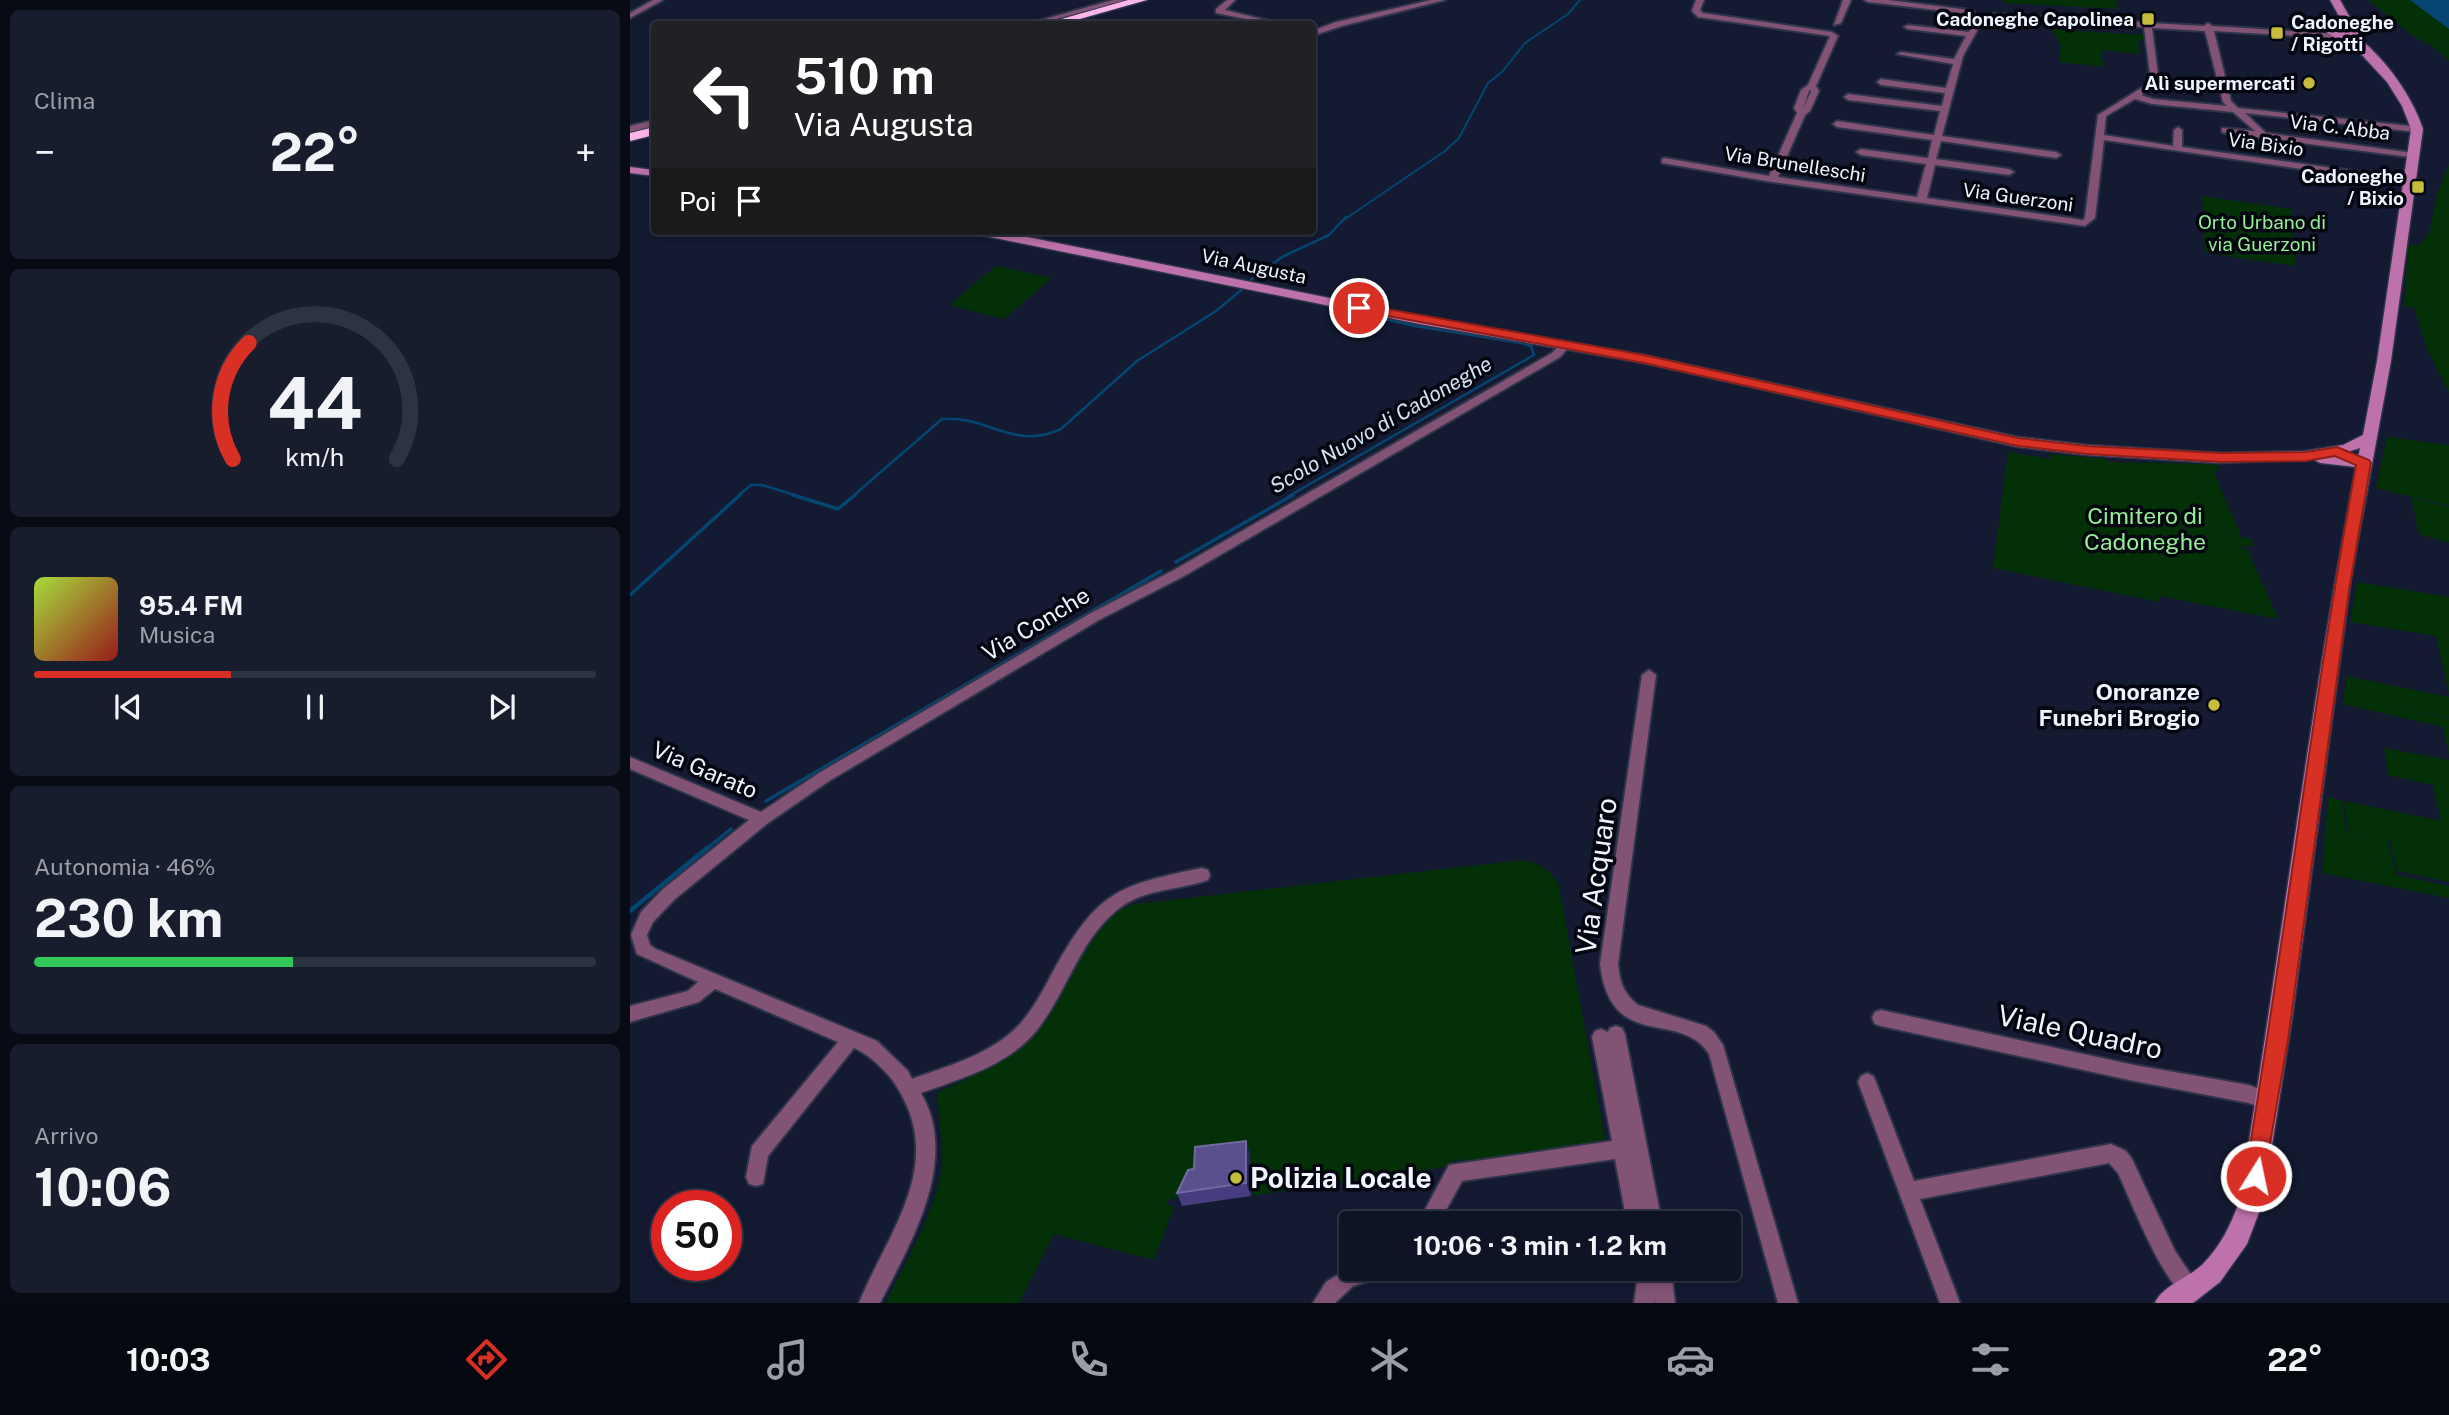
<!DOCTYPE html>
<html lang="it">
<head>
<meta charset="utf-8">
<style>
	:root { --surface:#0e1425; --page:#171d2d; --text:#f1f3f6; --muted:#9b9ea7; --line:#2e3342; --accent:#d93025 }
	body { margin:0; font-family:"Public Sans",sans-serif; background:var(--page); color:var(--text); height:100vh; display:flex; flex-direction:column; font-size:26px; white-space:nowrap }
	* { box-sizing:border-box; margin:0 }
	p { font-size:23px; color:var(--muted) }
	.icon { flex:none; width:38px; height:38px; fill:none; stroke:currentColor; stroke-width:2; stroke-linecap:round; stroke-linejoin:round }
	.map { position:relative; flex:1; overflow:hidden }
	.drawer { display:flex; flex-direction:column; gap:10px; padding:10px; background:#080b14; width:630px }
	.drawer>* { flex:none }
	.top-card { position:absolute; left:21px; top:21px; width:665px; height:214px; border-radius:7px; box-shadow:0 4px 10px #0003,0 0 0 2px var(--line); background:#202124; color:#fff; overflow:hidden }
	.speed { position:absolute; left:21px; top:1190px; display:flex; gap:14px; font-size:35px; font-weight:700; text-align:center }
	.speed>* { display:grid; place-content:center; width:91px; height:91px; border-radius:50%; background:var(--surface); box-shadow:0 4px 10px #0003,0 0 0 2px var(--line); line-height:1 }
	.speed .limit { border:10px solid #d22; background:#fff; color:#111 }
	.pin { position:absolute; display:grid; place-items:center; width:60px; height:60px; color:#fff; margin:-30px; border:4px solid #fff; border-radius:50%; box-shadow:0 2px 7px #0007 }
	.me { position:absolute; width:77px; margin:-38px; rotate:10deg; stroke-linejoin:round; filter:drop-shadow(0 0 5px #0008) }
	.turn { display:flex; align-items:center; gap:24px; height:147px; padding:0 28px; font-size:32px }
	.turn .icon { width:91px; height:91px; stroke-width:2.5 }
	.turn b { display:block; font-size:49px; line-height:60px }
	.then { display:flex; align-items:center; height:66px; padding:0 28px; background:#0003; gap:14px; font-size:26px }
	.big { font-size:52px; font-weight:700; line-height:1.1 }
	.drawer .card { flex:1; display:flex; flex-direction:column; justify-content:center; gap:10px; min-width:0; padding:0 24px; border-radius:10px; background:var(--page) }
	.drawer .dial { align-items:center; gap:0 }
	.dial svg { height:182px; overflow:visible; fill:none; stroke:var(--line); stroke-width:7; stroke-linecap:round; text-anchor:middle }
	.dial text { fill:var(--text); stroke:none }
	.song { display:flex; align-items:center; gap:21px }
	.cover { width:84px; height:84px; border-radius:10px; background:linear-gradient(135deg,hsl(80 70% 55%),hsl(0 70% 35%)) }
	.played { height:7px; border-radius:4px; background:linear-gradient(90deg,var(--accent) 35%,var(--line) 35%) }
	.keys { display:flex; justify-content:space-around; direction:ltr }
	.heat { display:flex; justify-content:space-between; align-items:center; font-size:38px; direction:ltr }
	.charge { height:10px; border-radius:5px; background:linear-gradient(90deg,#34c759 46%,var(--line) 0) }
	.trip { position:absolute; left:709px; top:1211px; width:402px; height:70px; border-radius:7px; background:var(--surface); box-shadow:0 4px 10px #0003,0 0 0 2px var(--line); font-weight:700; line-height:70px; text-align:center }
	.menu { display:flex; height:112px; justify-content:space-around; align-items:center; background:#06080f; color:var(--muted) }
	.menu .icon { width:49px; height:49px }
	.menu .selected { color:var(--accent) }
	.menu b { font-size:32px; color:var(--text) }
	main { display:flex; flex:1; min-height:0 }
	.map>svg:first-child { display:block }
	.green { fill:#043008 }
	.water { fill:#054571 }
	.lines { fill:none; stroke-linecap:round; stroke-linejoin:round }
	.stream-far3 { stroke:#054571; stroke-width:2 }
	.stream-far2 { stroke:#054571; stroke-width:2.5 }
	.stream-far1 { stroke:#054571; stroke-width:3.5 }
	.stream { stroke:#054571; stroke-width:4.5 }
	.street-casing { stroke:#2e344a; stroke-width:4 }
	.secondary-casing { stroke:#2e344a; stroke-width:3 }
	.highway-casing { stroke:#2e344a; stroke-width:3 }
	.street { fill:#835376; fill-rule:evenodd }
	.secondary { fill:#be72ab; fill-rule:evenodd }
	.highway { fill:#fdb5ea; fill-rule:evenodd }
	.wall { fill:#473c80 }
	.shaded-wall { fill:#2a265a }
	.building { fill:#59508d; stroke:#71699f; stroke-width:2 }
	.route { fill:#d93025; stroke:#8d1f18; stroke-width:2 }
	.poi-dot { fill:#c6bc3c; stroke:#04060f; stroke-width:2.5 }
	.labels { text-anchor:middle; stroke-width:7; stroke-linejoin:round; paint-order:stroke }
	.far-poi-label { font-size:19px; font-weight:bold; fill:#f0f4fe; stroke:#04060f; text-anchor:end }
	.far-street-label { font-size:19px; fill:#f0f4fe; stroke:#04060f }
	.far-park-label { font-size:19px; fill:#94ee95; stroke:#04060f }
	.far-water-label { font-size:21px; font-style:italic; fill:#d0e2f3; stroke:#04060f }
	.park-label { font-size:23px; fill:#94ee95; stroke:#04060f }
	.street-label { font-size:23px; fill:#f0f4fe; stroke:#04060f }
	.poi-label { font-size:23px; font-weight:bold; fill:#f0f4fe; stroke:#04060f; text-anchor:end }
	.near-street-label { font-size:28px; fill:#f0f4fe; stroke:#04060f }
	.near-poi-label { font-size:28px; font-weight:bold; fill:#f0f4fe; stroke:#04060f; text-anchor:start }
</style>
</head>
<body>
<main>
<section class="drawer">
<div class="card"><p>Clima</p>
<div class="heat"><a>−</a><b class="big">22°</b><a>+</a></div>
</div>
<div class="card dial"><svg viewBox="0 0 100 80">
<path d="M14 69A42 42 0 1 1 86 69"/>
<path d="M14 69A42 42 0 0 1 21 18" stroke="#d93025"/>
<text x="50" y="56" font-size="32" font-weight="700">44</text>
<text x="50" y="72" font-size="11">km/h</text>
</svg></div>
<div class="card">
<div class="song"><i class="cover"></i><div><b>95.4 FM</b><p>Musica</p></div></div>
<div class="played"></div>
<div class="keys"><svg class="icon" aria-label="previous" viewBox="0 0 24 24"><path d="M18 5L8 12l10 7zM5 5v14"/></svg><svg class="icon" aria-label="pause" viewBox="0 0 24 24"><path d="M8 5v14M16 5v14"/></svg><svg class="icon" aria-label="next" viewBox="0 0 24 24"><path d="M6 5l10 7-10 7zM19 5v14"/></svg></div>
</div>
<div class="card"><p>Autonomia · 46%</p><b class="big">230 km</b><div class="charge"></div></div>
<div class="card"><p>Arrivo</p><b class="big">10:06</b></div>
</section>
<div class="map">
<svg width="1819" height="1303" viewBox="0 0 1819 1303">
	<rect width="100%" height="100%" fill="#131a31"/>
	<path class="green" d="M1373,0H1486L1489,9L1374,3Z
		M1738,0H1780L1819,29V61L1802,46L1784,37Z
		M1421,29L1513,35V41L1508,40L1509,54L1473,50L1471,56L1475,67L1429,62L1431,46Z
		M1819,164V393L1797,349L1784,307H1774L1778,244L1789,246L1799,233L1808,191Z
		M1572,196L1662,209L1665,266L1575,253Z
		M366,266L422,278L374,319L319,305Z
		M1757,437L1819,445V506L1746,488Z
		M1378,452L1421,459L1420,454L1477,459L1478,462L1587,464L1590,470L1583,471L1612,538H1620L1624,546H1612L1613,549H1617L1648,619L1530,596V602L1363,568Z
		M1781,498L1819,507V543L1789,534Z
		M1727,582L1819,597V695L1806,636L1720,622Z
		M1717,676L1819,697V718L1751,703L1819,719V756L1813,727L1713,704Z
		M1754,748L1819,760V882L1767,871L1760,840H1758L1766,875L1819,886V898L1692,873L1698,797L1713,801L1715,830L1739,836L1717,830L1715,801L1811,821L1803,785L1758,775Z
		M893,860C910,863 922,870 929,886L976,1144L846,1162L839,1159L819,1162V1166L809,1168L552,1206L556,1196L537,1200V1205L544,1207L524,1260L424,1234L389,1303H255C273,1270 311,1199 312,1163C312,1140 309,1116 307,1093L357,1069L392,1046L472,922L485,911L505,904Z"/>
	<path class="water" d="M1780,0H1819V29Z"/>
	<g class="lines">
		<path class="stream-far3" d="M0,12L13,5
			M715,219L815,151L829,138L858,83L872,72L895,43L938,14L950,0"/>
		<path class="stream-far2" d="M617,283L652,257L699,235L716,217
			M108,496L121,485H132L168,496
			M223,496L312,419C357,415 384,451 431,429L507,361L586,311L615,287
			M659,496L904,355L901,346L891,343L785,326L672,300"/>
		<path class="stream-far1" d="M163,495L208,509L225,495
			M546,562L663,495
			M0,595L110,495
			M136,801L531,571
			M74,851L101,829"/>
		<path class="stream" d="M0,911L76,849"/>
		<g class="street-casing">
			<path id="street" d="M23,0H33L0,18V13Z
				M483,0H496L408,24H397Z
				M597,0H605L595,10L652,24H640L586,13V9Z
				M801,0H815L712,26L682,36V31L706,22Z
				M1066,0H1074L1070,10L1073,13L1202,32L1208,36L1186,86L1189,91L1180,111L1175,115L1148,177L1287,197L1296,164L1231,155L1226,152L1231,149L1298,158L1302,140L1207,127L1203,124L1207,121L1304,135L1310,111L1218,100L1214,97L1218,94L1312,106L1315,93L1251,85L1247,82L1251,79L1316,88L1323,64L1267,54L1271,52L1324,59L1336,36L1278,29L1274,27L1278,25L1339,32L1347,16H1350L1354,18L1333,56L1312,136L1426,152L1431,155L1426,158L1311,141L1306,159L1379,169L1384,172L1379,175L1305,165L1297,198L1453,220L1455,217L1468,115L1521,82L1514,27L1360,18L1359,16L1363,14L1513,22L1517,19L1521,23L1574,26L1578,23L1582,26L1707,34V38H1704L1584,31L1601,101L1608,108L1790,127L1791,129L1787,132L1615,113L1636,133L1784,153L1787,154V158L1595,133L1592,132V128L1625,131L1603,112L1522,104L1505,99L1476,116L1474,135L1543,146L1544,130L1548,127L1552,130V147L1781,179L1786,182L1781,185L1474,140L1465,218L1455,226L1142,182L1032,163V159L1035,158L1139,176L1167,113L1164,108L1171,90L1178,85L1200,36L1068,17L1062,11ZM1522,28L1575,31L1593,102L1597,106L1523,99L1511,95L1529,83ZM1180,90L1181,91L1173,109L1179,91Z
				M1213,0H1221L1211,23L1204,25Z
				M1234,0H1258L1340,10L1344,12L1340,14L1238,2Z
				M24,120V126L0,132V126Z
				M384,231H395L388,239H380L379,237Z
				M935,342L941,345L930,357L554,576L469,620L199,781L138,823L45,899L23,922L17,935L20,945L26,949L247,1041L278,1071L282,1079C317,1066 356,1056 384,1030C402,1013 413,990 425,968C468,891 489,885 572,868L578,870L580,875L578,880C546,891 514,888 487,910C449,941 437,992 407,1030C379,1065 332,1078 291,1093C330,1160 281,1242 250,1303H229C257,1234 314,1168 270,1092C261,1075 242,1056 224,1048L138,1156L133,1184L126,1186L119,1184L116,1177L122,1146L208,1042L85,989L69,1002L0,1022V1006L58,991L68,982L7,954L1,935L11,912L33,889L119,820L0,769V757L131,812L189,773L459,614L544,570L922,353L931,343Z
				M1019,670L1026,675L988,964C990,982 993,993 1008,1005L1076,1026L1084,1032L1093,1045L1168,1303H1148L1079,1054C1050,1008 981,1054 970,964L1012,675Z
				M1251,1010L1504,1065L1619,1085L1644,1095L1647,1101L1644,1107L1638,1110L1619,1103L1504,1081L1251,1026L1245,1024L1242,1018L1245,1012Z
				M986,1026L992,1028L995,1034L1032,1223H997L985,1159L832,1181L809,1223H788L819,1165L982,1141L962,1037L965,1031L971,1029L978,1032L980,1028Z
				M1237,1073L1243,1076L1246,1082L1284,1181L1481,1144L1496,1151L1502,1159L1545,1251L1572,1291L1569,1298L1562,1301C1535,1290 1501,1201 1488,1173L1479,1163L1290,1199L1330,1303H1310L1228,1082L1231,1076Z
				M721,1267V1269H758L755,1276L723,1286L705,1303H683L696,1282Z
				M1005,1269H1041L1045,1303H1025V1300L1024,1303H1004L1007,1281Z"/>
		</g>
		<g class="secondary-casing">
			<path id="secondary" d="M1700,0H1710L1723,23L1722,29L1728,30L1732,37L1730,39C1757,61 1782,96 1793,129L1761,361L1721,579L1662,1019L1633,1202L1617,1244L1590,1282L1563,1303H1525C1532,1286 1558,1278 1572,1265C1590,1247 1601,1225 1609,1202C1650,957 1679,710 1726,467L1690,463L1683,459L1591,463L1457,455L1388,447L1014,363L789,324L350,235L344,231H368L789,316L1014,355L1388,437L1457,445L1591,453L1676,451L1713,445L1733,435L1747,361L1781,129L1772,106L1757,82L1719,41L1709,40L1696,32L1713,26V23ZM1730,448L1728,458L1708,455Z
				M0,167L24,170V176L0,173Z"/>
		</g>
		<g class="highway-casing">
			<path id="highway" d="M498,0H517L432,24H414Z
				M24,127V135L0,141V133Z"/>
		</g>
		<use href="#street" class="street"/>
		<use href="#secondary" class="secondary"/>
		<use href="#highway" class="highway"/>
	</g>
	<path class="wall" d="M620,1154L621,1196L552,1206L547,1193L564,1169Z"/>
	<path class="shaded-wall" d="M616,1141L620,1154L621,1196L616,1183Z"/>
	<path class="building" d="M616,1141V1183L547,1193L558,1170L564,1169L565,1147Z"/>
	<path class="route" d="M729,304L1014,355L1388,438L1457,446L1591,453L1676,452L1707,447L1739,460L1741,463L1719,590L1658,1040L1633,1184L1626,1187L1618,1184L1615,1176C1655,940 1683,701 1726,465L1705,456L1676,461L1591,462L1457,454L1388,446L1014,363L725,310V305Z"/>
	<g class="poi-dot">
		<rect x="1511" y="12" width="14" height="14" rx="3.5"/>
		<rect x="1640" y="26" width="14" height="14" rx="3.5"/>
		<circle cx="1679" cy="83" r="7"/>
		<rect x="1781" y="180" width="14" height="14" rx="3.5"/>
		<circle cx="1584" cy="705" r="7"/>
		<circle cx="606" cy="1178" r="7"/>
	</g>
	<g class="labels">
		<g class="far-poi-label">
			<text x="1504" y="26">Cadoneghe Capolinea</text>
			<text x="1661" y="29" text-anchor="start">Cadoneghe<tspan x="1661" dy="22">/ Rigotti</tspan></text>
			<text x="1665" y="90">Alì supermercati</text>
			<text x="1774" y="183">Cadoneghe<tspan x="1774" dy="22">/ Bixio</tspan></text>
		</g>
		<g class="far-street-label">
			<text transform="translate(1710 127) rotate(7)" y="7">Via C. Abba</text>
			<text transform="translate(1636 144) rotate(8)" y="7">Via Bixio</text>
			<text transform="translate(1165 164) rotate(9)" y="7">Via Brunelleschi</text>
			<text transform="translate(1388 197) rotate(8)" y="7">Via Guerzoni</text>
			<text transform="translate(624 266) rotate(12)" y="7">Via Augusta</text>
		</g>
		<g class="far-park-label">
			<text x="1632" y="229">Orto Urbano di<tspan x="1632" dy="22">via Guerzoni</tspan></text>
		</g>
		<g class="far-water-label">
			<text transform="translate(751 425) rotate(-30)" y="7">Scolo Nuovo di Cadoneghe</text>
		</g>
		<g class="park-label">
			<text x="1515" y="524">Cimitero di<tspan x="1515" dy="26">Cadoneghe</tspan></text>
		</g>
		<g class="street-label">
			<text transform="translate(406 624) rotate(-31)" y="8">Via Conche</text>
			<text transform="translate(75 770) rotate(23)" y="8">Via Garato</text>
		</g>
		<g class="poi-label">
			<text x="1570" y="700">Onoranze<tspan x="1570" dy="26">Funebri Brogio</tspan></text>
		</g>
		<g class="near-street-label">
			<text transform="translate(966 876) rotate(-82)" y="10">Via Acquaro</text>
			<text transform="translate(1450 1032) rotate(12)" y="10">Viale Quadro</text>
		</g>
		<g class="near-poi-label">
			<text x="620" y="1188">Polizia Locale</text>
		</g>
	</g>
</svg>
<div class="speed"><div class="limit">50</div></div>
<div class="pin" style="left:729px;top:308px;background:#d93025"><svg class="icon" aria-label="arrive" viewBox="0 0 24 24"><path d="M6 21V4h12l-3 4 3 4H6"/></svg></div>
<svg class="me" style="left:1626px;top:1176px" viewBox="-20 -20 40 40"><circle r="17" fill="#d93025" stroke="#fff" stroke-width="3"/><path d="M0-11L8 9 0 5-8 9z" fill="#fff"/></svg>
<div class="trip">10:06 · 3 min · 1.2 km</div>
<div class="top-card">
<div class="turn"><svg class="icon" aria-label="left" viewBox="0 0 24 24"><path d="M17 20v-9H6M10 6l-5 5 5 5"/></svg><div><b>510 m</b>Via Augusta</div></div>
<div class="then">Poi<svg class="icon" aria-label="arrive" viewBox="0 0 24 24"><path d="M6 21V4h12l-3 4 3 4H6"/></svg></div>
</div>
</div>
</main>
<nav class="menu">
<b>10:03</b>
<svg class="icon selected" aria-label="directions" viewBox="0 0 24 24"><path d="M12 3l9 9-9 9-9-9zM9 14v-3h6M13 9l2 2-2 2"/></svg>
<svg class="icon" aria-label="music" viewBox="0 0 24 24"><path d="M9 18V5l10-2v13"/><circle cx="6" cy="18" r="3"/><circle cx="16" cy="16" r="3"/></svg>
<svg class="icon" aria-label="phone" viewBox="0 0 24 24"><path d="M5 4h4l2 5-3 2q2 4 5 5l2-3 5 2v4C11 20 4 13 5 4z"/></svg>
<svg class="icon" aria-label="climate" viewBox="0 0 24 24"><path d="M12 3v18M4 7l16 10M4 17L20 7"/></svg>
<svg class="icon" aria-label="car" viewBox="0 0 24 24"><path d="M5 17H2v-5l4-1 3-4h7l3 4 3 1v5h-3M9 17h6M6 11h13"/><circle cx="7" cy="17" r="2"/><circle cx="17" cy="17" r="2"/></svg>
<svg class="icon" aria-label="filters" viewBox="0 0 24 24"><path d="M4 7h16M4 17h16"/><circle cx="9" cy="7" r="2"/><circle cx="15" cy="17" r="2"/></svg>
<b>22°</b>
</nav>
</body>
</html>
